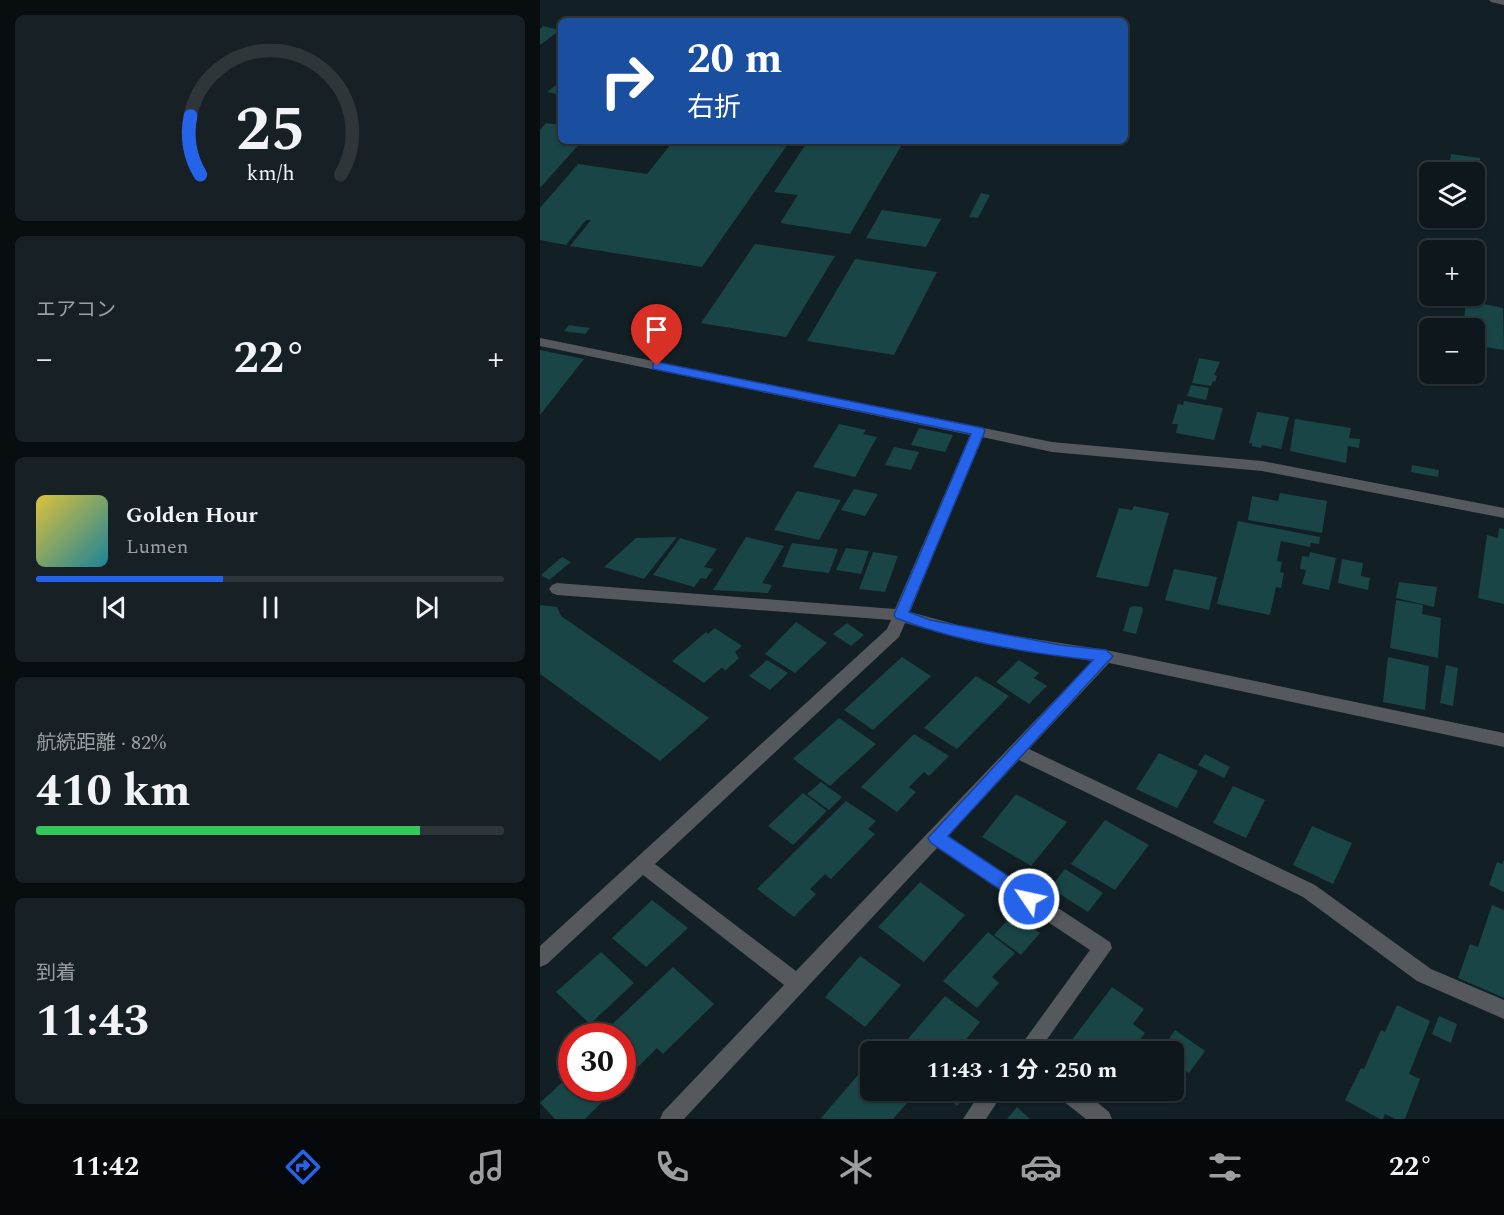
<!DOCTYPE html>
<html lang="ja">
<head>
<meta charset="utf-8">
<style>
	:root { --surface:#0e171b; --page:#172024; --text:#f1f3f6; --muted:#9b9fa3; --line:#2e363a; --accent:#2563eb }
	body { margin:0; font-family:Spectral,"Noto Sans JP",serif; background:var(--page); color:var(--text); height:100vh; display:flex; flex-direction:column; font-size:22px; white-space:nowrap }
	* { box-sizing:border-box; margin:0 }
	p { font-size:20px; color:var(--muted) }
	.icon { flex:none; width:33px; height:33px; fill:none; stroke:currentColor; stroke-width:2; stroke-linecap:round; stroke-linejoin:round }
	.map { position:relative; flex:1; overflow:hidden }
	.panel { display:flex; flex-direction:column; gap:15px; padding:15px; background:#080d0f; width:540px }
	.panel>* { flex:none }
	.guide { position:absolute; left:18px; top:18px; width:570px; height:126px; border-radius:9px; box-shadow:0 2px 4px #0004,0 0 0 2px var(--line); background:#1a4fa0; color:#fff; overflow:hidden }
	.tools { position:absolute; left:879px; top:162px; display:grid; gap:12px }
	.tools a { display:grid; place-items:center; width:66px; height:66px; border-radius:9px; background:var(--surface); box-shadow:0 2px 4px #0004,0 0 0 2px var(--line); font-size:30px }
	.speed { position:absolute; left:18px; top:1023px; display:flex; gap:12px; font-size:30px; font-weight:700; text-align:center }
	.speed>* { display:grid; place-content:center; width:78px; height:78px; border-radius:50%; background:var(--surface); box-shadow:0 2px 4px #0004,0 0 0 2px var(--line); line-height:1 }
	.speed .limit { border:9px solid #d22; background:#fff; color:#111 }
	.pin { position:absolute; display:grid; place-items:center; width:51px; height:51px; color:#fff; margin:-62px -26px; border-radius:50% 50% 50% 0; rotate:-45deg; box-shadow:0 0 6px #0007 }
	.pin .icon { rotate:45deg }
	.me { position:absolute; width:66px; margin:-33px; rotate:304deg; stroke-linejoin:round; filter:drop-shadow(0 0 4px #0008) }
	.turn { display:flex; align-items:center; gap:21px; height:126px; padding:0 30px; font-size:27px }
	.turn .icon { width:78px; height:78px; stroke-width:2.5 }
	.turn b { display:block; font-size:42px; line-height:51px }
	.big { font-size:45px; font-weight:700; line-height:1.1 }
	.panel .tile { flex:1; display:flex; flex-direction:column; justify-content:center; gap:9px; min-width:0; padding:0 21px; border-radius:9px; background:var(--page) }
	.panel .dial { align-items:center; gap:0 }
	.dial svg { height:156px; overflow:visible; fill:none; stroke:var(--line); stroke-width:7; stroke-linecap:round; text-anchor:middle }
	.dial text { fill:var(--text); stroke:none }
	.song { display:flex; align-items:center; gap:18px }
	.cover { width:72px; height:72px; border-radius:9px; background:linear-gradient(135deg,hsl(50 70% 55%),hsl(190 70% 35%)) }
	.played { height:6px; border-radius:3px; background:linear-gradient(90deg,var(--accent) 40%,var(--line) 40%) }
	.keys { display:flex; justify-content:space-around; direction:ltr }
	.heat { display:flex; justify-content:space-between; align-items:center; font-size:33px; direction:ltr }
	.charge { height:9px; border-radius:4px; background:linear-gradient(90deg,#34c759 82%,var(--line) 0) }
	.trip { position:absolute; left:320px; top:1041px; width:324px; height:60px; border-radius:9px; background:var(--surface); box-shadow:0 2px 4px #0004,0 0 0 2px var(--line); font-weight:700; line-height:60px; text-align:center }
	.menu { display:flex; height:96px; justify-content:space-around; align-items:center; background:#06090b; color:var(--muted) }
	.menu .icon { width:42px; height:42px }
	.menu .active { color:var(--accent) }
	.menu b { font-size:27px; color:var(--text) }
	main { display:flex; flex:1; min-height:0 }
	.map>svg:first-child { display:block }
	.building { fill:#194546 }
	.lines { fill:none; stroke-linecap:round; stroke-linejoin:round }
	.minor { fill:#55595d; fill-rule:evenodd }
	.route { fill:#2563eb; stroke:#184099; stroke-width:1.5 }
</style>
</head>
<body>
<main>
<section class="panel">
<div class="tile dial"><svg viewBox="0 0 100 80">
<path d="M14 69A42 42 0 1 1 86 69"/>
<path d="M14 69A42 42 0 0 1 9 39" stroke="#2563eb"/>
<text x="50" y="56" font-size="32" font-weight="700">25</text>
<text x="50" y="72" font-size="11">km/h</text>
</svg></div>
<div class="tile"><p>エアコン</p>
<div class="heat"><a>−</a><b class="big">22°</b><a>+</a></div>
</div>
<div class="tile">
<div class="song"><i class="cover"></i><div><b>Golden Hour</b><p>Lumen</p></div></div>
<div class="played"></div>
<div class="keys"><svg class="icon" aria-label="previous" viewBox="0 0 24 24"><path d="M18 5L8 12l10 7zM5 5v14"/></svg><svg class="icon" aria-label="pause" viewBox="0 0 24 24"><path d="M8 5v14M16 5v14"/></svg><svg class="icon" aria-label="next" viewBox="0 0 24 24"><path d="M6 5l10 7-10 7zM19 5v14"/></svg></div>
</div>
<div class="tile"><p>航続距離 · 82%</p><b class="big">410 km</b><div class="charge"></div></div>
<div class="tile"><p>到着</p><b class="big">11:43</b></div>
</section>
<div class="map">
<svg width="964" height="1119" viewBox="0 0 964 1119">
	<rect width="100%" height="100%" fill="#121f24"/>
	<path class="building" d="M3,26L20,30L0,45V29Z
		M21,81V95L7,92Z
		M6,123L21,125V141H42L0,188V130Z
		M118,141H250L162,267L30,246L51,220H46L26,245L0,240V208L38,164L107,174L131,144Z
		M268,141H364L310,234L240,223L258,195L234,192Z
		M911,154L940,158V165L910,161Z
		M441,193L450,195L438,218L429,217Z
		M342,210L401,219L386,247L326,238Z
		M215,244L295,256L246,337L161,323Z
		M315,259L397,272L354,355L267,341Z
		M930,301L963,308L964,350L934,345V328H923L926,302Z
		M29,325L50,328L45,334L24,331Z
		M0,350L44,359L0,415Z
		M659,358L680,362L674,375L677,376L675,382L673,381L671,386L652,383Z
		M651,385L669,388L666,400L647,396Z
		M644,401L683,408L674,440L636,433L638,424H632L638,404L643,405Z
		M717,412L749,417L741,449L722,445L721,448L712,446V443H709Z
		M755,419L811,428L809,438L820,439L819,448L808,446L806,463L750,451Z
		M299,424L326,430L323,434L337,437L315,477L273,467Z
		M379,428L413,435L405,452L371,445Z
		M354,447L379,452L371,470L345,465Z
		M872,465L899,470L898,477L871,472Z
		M314,489L338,494L325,516L301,510Z
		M257,491L301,500L279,540L234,530Z
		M740,493L787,501L782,533L708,520L712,496L738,501Z
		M594,506L629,513L608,587L556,577L579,508L592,510Z
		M698,521L780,537L779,544L771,543L770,547L741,541L737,561L742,562L740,572L744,573L741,588L736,587L730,615L677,604Z
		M959,528L964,529V604L938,598L947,535L958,538Z
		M137,537L104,579L64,567L96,538Z
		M206,537L244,546L222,583L232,585L228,593L173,590Z
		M140,538L177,549L164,567L173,569L166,579L161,578L154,587L113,575Z
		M252,543L298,549L289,573L242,567Z
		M306,548L329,551L321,574L296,570Z
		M333,552L358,556L345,592L319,589Z
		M770,552L796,558L789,590L762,584L766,570L760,569L762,556L769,557Z
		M22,557L31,562L9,580L1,575Z
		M802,559L823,563L821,576L830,578L828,590L798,583Z
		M634,569L677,577L669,610L625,600Z
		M859,582L897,587L894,607L856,598Z
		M856,600L883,605L882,614L901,618L898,658L850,648Z
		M0,605L17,607L21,616L169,718L120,761L0,674Z
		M594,606L602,607L603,610L596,634L583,631L590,607Z
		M256,622L287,643L255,673L225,654Z
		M307,623L324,635L311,646L293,634Z
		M175,628L202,646L195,652L199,658L186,670L181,668L164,683L132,661L166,632L168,634Z
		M362,657L391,676L333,730L304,710Z
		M848,657L889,666L885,710L843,702Z
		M227,660L248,673L230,690L209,676Z
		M479,660L499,673L494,678L507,686L489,704L456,682Z
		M906,665L918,668L913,706L900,703Z
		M436,676L469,696L417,749L384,728Z
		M299,718L336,744L290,786L253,759Z
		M374,734L409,756L389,776L384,772L369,787L376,792L357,812L321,787Z
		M619,753L658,771L637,808L596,789Z
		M665,754L690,767L684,778L658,765Z
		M281,782L302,797L289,810L267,794Z
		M693,786L725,800L706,838L673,823Z
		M263,793L287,811L253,845L228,826Z
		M476,794L527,822L491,866L442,837Z
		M306,801L336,821L328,829L335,834L291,879L285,874L270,889L276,894L254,917L217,889Z
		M565,820L609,845L575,890L531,864Z
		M772,826L812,843L793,884L753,865Z
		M964,860V892L949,885L957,862L962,864Z
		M525,869L563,893L548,912L510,888Z
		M380,882L425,915L384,962L338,927Z
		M112,900L148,928L106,967L72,938Z
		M952,905L964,910V998L918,978L930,944L938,947Z
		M473,914L500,933L481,955L454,935Z
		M448,932L475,953L452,977L459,983L437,1008L403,981Z
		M61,952L94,983L50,1024L16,992Z
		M320,956L361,985L325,1027L285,997Z
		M133,967L174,1004L123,1054L117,1048L97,1068L82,1054V1036H65L62,1034Z
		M572,987L604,1009L593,1024L605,1033L591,1052H529L525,1049Z
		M405,996L440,1022L416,1052H365L360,1048Z
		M857,1005L890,1021L869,1074L880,1079L865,1119H855L845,1114L843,1119H840L805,1100L821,1068L824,1069L841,1030L845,1032Z
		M899,1016L917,1024L911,1043L892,1034Z
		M635,1030L665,1051L649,1073L633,1062V1052H620Z
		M324,1068L330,1072V1090H353L368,1102L353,1119H283L281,1118Z
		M32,1073V1088H76L45,1119H15L0,1103Z
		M398,1090H429L417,1106Z
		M477,1107L490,1119H467Z"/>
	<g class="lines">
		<path class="minor" d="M949,0H964V5L951,2Z
			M0,338L512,442L722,461L964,508V518L722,471L512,452L442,437L370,612L436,630L566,650L964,733V747L569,663L489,749L775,885L891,969L964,1000V1019L877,981L763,897L479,760L408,836L570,942L572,948L498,1052H476L550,950L397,848L144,1119H120L123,1112L244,985L103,875L7,964L0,967V946L347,629L351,620L17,595L12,593L9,589L12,585L17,583L355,609L430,435L0,346ZM365,623L436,642L552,661L256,971L115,864L359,637Z
			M442,1090H465L446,1119H423Z
			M515,1090H542L569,1112L572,1119H546L518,1097Z"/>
	</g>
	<path class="route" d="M117,362L443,428L445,431L369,612L390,620L520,645L566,650L573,656L408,836L495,894L498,899L495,905L489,907L483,905L391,843L388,838L553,660C488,653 417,642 356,618L354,615L431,434L113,369V363Z"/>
</svg>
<div class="tools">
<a><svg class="icon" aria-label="layers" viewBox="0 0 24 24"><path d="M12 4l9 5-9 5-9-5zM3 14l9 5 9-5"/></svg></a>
<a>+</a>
<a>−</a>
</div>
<div class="speed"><div class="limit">30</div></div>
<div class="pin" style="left:117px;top:366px;background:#d93025"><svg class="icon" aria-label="arrive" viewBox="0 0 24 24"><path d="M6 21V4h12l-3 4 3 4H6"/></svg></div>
<svg class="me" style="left:489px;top:899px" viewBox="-20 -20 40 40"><circle r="17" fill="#2563eb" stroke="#fff" stroke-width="3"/><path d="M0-11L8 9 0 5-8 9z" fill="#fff"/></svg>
<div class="trip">11:43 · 1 分 · 250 m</div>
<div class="guide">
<div class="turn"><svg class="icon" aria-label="right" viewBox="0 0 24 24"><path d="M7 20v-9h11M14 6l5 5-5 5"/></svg><div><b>20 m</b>右折</div></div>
</div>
</div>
</main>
<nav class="menu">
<b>11:42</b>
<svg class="icon active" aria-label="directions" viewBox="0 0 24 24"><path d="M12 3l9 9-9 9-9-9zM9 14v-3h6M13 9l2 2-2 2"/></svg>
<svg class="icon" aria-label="music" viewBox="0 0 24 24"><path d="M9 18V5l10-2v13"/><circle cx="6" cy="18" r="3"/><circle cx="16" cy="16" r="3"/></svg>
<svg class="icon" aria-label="phone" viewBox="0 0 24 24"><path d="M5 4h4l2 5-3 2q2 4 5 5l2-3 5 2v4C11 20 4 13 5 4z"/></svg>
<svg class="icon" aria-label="climate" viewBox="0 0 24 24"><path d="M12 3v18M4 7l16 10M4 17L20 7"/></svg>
<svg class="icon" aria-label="car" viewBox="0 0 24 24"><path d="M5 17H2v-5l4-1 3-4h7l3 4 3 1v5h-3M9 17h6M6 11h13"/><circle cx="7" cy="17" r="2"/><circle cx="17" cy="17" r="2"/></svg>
<svg class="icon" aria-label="filters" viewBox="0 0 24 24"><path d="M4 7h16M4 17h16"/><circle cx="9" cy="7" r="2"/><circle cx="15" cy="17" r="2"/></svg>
<b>22°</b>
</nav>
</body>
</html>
